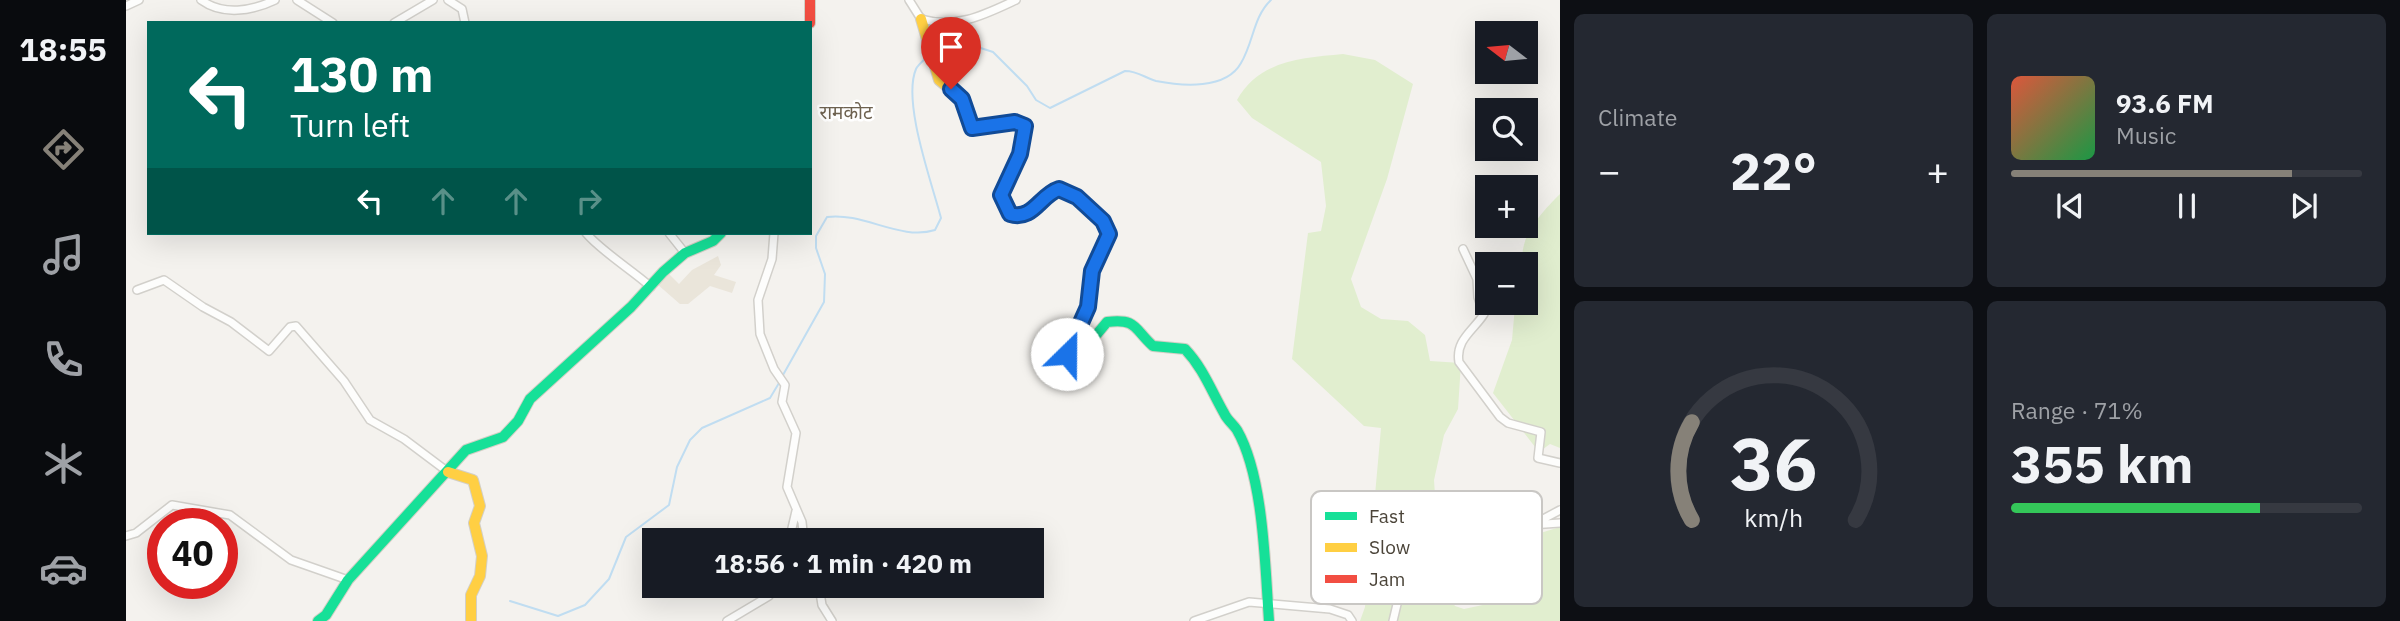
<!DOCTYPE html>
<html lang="en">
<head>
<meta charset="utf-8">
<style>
	:root { --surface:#171b24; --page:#242831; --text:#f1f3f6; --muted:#9ea1a6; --line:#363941; --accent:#868178 }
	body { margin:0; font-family:"IBM Plex Sans","Noto Sans Devanagari",sans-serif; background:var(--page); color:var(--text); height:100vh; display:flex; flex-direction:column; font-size:26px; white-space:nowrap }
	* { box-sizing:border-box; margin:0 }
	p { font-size:23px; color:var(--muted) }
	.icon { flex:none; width:38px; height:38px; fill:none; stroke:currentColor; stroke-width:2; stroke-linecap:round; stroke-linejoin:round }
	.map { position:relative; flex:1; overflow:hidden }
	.side { display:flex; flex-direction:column; gap:14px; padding:14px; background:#0d0f14; width:840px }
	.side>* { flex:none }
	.top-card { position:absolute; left:21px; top:21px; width:665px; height:214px; border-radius:0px; box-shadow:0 7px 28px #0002; background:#00695c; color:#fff; overflow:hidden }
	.needle { width:46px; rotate:286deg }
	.fabs { position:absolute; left:1349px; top:21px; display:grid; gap:14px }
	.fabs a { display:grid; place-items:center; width:63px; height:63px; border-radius:0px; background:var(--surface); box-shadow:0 7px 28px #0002; font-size:35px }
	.speed { position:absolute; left:21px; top:508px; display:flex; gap:14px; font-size:35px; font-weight:700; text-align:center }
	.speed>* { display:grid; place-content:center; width:91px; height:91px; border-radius:50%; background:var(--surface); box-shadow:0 7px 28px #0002; line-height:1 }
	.speed .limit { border:10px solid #d22; background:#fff; color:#111 }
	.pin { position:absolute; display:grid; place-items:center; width:60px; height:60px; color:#fff; margin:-72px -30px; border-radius:50% 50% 50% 0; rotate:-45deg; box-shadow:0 0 7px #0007 }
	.pin .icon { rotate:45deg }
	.me { position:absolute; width:77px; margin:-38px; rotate:23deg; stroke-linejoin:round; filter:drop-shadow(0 0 5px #0008) }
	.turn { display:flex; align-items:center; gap:24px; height:147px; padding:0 28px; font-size:32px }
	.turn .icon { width:91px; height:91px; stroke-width:2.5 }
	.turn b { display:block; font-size:49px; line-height:60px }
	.lanes { display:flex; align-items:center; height:66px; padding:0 28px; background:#0003; justify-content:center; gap:35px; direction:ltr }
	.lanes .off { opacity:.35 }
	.big { font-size:52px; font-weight:700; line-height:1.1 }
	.side .tile { flex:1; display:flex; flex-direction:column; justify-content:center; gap:10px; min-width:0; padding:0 24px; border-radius:10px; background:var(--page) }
	.side .dial { align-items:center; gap:0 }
	.dial svg { height:182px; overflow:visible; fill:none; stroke:var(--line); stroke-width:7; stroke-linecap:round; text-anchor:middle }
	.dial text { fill:var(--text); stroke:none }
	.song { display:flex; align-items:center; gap:21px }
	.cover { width:84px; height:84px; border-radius:10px; background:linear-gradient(135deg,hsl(10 70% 55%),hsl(140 70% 35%)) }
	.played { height:7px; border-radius:4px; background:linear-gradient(90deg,var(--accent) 80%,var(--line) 80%) }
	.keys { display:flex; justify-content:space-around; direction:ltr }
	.heat { display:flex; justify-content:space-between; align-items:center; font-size:38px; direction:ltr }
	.charge { height:10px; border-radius:5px; background:linear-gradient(90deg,#34c759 71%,var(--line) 0) }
	.side .tiles { flex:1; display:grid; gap:14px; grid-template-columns:repeat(2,1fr) }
	.trip { position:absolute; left:516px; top:528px; width:402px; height:70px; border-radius:0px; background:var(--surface); box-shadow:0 7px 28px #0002; font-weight:700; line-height:70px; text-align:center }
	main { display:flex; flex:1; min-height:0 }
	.menu { display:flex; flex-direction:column; width:126px; justify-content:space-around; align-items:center; background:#090b0e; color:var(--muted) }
	.menu .icon { width:49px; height:49px }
	.menu .selected { color:var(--accent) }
	.menu b { font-size:32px; color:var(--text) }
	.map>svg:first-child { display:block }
	.education { fill:#eae5da }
	.green { fill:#e1eecf }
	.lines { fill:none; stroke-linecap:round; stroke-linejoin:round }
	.stream { stroke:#c0ddf1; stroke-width:2 }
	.street-casing { stroke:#d2d0cb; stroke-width:10 }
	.fast-casing { stroke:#d3cfc5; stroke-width:12 }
	.slow-casing { stroke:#d3cfc5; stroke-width:12 }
	.jam-casing { stroke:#d3cfc5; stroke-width:12 }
	.street { stroke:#fdfdfc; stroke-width:7 }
	.fast { stroke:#16e098; stroke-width:10 }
	.slow { stroke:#ffcf43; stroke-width:10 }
	.jam { stroke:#f24e42; stroke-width:10 }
	.route-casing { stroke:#114b97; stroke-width:18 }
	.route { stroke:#1a73e8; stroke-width:12 }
	.labels { text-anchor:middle; stroke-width:5; stroke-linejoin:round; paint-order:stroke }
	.neighbourhood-label { font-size:19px; fill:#6e6250; stroke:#fff }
	.key { fill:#fff; stroke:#c9c7c4; stroke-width:2 }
	.key-label { font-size:19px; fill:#4b4439 }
</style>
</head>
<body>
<main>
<nav class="menu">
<b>18:55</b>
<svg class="icon selected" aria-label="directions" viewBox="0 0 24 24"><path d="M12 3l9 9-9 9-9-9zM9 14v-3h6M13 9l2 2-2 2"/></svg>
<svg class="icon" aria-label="music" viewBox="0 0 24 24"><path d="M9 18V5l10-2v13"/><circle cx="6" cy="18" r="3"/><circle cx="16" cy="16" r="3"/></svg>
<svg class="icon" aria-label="phone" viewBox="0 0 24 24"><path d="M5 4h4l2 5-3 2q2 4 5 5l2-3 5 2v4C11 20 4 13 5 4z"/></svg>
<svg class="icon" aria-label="climate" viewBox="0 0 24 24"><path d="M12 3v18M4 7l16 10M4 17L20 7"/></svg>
<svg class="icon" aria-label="car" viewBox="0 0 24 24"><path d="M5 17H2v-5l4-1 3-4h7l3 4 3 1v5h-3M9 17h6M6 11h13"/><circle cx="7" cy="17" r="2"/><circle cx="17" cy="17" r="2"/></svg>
</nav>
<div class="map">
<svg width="1434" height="621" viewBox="0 0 1434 621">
	<rect width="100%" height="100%" fill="#f4f2ee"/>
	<path class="education" d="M592,256L595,265L588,275L610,282L606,293L584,286L562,304H554L531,284L542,273L553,284L566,270Z"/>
	<path class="green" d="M1217,54L1249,60L1287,84L1261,179L1225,279L1235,307L1255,319L1282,321L1299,335L1304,361L1335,363L1332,409L1318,435L1308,480L1315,588L1329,606L1338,609L1394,597L1411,534L1434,527V621H1234L1239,607L1255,428L1238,426L1166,359L1182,233L1195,231L1200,206L1195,162L1126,118L1111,100C1133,60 1176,58 1217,54Z
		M1434,194V448L1424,444L1413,452L1367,393L1386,340L1389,306L1405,307L1400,264H1397C1392,237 1416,212 1434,194Z"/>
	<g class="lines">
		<path class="stream" d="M810,49L833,41L867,52L901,86L910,100L924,108L999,71C1012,71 1019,78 1030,81C1056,86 1100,90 1115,63C1128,41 1127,17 1145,0
			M657,375L698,302L699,274L690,248V236L701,217C738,212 774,241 809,230L815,218C806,183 776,102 790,69C792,65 798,60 801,57
			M384,601L432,616L459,605L483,579L500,537L543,505L551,467L564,440L576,428L644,398L653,383"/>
		<g class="street-casing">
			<path id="street" d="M75,0C97,16 126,11 149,0
				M171,0L207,23
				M322,0L336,9L339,23
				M783,0L795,19C831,29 858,15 890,0
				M0,6L13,0
				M268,23L307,0
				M460,233C475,251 506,270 525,287
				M543,233L559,253
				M648,233L646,259L632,300L634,334L648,369L659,385L656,402L670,433L661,487L676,522L678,541
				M1337,249L1351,279L1352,297L1358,314C1348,330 1329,340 1333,362L1374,417L1382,423L1415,432L1412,458L1434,463
				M11,290L38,280L77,307L105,322L143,351L164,327L170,326L218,381L244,420L278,439L322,472
				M1406,525L1434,510
				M0,536L10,533L46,505L104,515L165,560L222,580
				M663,541L670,511
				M693,586L696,605L706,621
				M601,621L643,596L649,586
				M1068,621L1123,602L1204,609L1222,615L1226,621
				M1267,621L1283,554L1304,526L1382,520L1405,525L1434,523"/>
		</g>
		<g class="fast-casing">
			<path id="fast" d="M943,357L951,358L981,322C1011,318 1008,329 1027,346L1059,349C1077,368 1085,390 1098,413C1101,420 1107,424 1111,430C1138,477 1139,567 1143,621
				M192,621L200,615L222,580L340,450L377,437L392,421L404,399L505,307L537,272L559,253L587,241L595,233"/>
		</g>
		<g class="slow-casing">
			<path id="slow" d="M795,19L813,80L836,99L846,128L889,122L899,126L894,154L875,195L884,214H899L933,189C955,199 973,213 983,235L966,271L962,307L945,341L943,357
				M322,472L347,480L354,506L348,523L356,556L354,576L345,595V621"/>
		</g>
		<g class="jam-casing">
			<path id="jam" d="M684,0V23"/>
		</g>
		<use href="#street" class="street"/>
		<use href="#fast" class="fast"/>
		<use href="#slow" class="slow"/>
		<use href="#jam" class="jam"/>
	</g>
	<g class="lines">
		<g class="route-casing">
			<path id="route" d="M825,89L836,99L846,128L889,122L899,126L894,154L875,195L884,214C907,221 914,195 933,189L951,197L977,221L983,234L966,271L962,307L941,354"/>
		</g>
		<use href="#route" class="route"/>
	</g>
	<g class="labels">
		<g class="neighbourhood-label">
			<text x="720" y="119">रामकोट</text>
		</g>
	</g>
	<rect x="1185" y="491" width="231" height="113" rx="10" class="key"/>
	<rect x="1199" y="512" width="32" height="8" fill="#16e098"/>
	<rect x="1199" y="543" width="32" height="9" fill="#ffcf43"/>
	<rect x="1199" y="575" width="32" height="8" fill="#f24e42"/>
	<g class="key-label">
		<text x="1243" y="523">Fast</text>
		<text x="1243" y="554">Slow</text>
		<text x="1243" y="586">Jam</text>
	</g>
</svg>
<div class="fabs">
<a><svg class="needle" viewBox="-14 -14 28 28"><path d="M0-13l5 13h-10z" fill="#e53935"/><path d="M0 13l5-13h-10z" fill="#9ea1a6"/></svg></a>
<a><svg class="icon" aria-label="search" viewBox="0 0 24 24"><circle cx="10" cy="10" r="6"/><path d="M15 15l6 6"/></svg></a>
<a>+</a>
<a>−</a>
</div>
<div class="speed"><div class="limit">40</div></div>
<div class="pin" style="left:825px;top:89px;background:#d93025"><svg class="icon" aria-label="arrive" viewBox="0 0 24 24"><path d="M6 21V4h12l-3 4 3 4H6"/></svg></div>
<svg class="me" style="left:941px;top:354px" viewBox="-20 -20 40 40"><circle r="19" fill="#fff"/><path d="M0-13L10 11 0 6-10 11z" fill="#1a73e8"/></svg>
<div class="trip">18:56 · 1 min · 420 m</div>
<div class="top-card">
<div class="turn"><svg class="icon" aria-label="left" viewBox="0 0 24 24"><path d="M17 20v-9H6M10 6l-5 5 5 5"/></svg><div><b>130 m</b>Turn left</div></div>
<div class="lanes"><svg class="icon" aria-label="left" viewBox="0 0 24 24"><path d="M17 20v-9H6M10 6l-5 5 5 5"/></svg><svg class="icon off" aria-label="ahead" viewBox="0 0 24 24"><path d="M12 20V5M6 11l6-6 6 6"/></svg><svg class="icon off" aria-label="ahead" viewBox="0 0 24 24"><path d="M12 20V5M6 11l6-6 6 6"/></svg><svg class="icon off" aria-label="right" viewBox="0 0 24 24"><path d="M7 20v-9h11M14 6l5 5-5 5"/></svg></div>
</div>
</div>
<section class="side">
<div class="tiles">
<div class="tile"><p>Climate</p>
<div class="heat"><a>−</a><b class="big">22°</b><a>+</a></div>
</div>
<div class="tile">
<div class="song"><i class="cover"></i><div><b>93.6 FM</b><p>Music</p></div></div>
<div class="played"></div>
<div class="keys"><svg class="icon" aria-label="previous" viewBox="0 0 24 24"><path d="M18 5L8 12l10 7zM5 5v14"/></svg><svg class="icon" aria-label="pause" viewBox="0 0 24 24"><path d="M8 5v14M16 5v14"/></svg><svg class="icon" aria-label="next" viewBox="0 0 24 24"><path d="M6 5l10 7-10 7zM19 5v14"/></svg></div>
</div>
<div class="tile dial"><svg viewBox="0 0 100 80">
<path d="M14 69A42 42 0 1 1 86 69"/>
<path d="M14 69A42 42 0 0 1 14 26" stroke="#868178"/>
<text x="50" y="56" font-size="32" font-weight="700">36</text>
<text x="50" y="72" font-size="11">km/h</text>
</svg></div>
<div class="tile"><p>Range · 71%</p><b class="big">355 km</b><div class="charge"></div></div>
</div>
</section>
</main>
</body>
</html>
